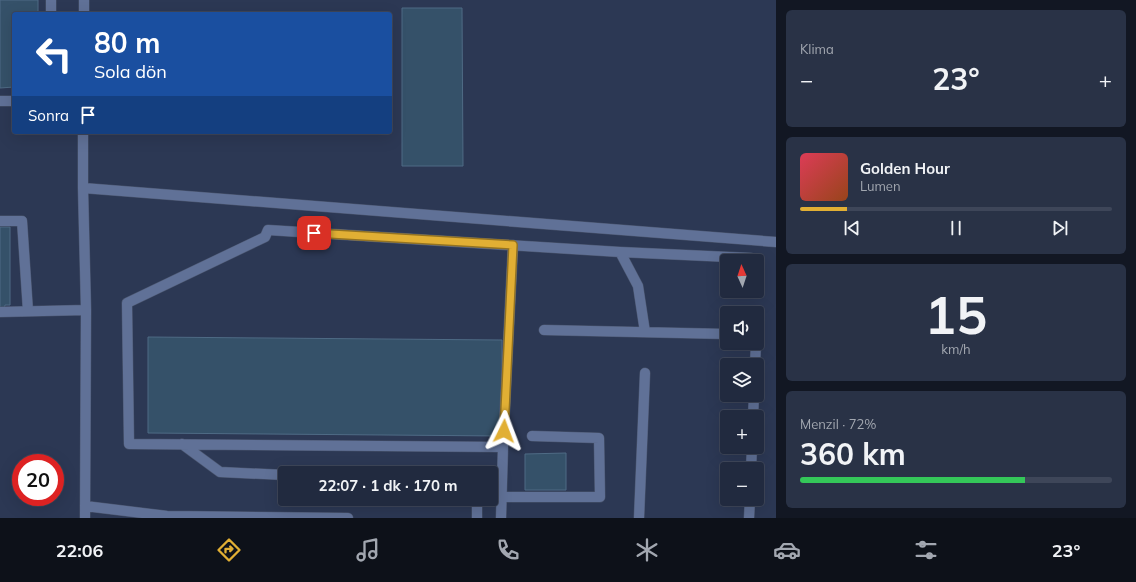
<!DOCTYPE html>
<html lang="tr">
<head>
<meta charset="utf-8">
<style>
	:root { --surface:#212a3f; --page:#293246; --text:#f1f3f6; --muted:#a2a7b0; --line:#3e4659; --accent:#e1af34 }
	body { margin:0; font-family:Mulish,sans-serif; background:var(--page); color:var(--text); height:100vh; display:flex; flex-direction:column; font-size:15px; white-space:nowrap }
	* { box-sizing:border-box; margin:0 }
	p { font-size:13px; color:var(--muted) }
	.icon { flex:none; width:22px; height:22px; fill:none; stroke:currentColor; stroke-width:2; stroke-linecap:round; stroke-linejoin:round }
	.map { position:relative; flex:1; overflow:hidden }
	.side { display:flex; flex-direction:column; gap:10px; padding:10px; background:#121723; width:360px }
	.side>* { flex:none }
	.guide { position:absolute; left:12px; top:12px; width:380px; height:122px; border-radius:4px; box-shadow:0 4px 16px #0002,0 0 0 1px var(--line); background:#1a4fa0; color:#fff; overflow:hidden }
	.needle { width:26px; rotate:357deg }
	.buttons { position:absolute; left:720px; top:254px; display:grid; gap:8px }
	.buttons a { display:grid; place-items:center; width:44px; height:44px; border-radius:4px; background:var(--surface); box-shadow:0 4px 16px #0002,0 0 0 1px var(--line); font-size:20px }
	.speed { position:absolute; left:12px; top:454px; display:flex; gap:8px; font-size:20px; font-weight:700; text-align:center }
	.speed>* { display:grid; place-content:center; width:52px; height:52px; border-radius:50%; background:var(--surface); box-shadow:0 4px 16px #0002,0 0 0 1px var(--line); line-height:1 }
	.speed .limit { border:6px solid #d22; background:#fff; color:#111 }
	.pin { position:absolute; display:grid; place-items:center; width:34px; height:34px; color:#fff; margin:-17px; border-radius:8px; box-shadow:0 2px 6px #0006 }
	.me { position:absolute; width:44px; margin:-22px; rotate:3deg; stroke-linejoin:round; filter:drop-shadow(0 0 3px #0008) }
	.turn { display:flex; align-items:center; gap:14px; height:84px; padding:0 16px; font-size:18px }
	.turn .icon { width:52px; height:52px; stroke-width:2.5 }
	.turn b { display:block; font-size:28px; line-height:34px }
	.then { display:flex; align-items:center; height:38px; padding:0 16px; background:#0003; gap:8px; font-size:15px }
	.big { font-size:30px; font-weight:700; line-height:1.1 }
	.side .card { flex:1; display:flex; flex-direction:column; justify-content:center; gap:6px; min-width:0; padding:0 14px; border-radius:6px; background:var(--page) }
	.side .dial { align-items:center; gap:0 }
	.dial b { font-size:52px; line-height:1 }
	.song { display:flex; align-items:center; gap:12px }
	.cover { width:48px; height:48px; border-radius:6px; background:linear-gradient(135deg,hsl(350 70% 55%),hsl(20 70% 35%)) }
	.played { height:4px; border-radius:2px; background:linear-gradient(90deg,var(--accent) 15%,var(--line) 15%) }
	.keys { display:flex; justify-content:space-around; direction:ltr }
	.heat { display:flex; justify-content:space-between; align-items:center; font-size:22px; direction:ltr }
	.charge { height:6px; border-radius:3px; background:linear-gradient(90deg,#34c759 72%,var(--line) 0) }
	.trip { position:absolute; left:278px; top:466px; width:220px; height:40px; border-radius:4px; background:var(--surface); box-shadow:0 4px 16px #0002,0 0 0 1px var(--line); font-weight:700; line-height:40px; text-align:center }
	.tab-bar { display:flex; height:64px; justify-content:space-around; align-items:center; background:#0d1119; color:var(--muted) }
	.tab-bar .icon { width:28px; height:28px }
	.tab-bar .active { color:var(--accent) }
	.tab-bar b { font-size:18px; color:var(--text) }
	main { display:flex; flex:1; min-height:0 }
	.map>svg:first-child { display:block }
	.building { fill:#355169; stroke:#4f6b85 }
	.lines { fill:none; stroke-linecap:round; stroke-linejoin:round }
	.minor-casing { stroke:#4b566f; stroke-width:11 }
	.minor { stroke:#607197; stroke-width:10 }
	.route-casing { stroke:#927222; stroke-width:10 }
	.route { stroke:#e1af34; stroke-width:7 }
</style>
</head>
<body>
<main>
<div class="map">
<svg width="776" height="518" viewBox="0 0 776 518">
	<rect width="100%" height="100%" fill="#2c3854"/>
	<path class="building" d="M0,0H38V14H14V87L0,88Z
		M402,8H462L463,166H402Z
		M0,227H10V305H5L4,310H0Z
		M148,337L502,340V436L148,433Z
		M566,453V490H525V454Z"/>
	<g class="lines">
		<g class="minor-casing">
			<path id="minor" d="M51,14V0
				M84,14V0
				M0,101H14
				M83,132V188L86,310L85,518
				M83,188L776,242
				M0,221H22L28,311
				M620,252L638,286L645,332
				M0,312L86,310
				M544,330L727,334
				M755,365L756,343
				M753,417L754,395
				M182,444L220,472L285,475
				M503,447L513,245
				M751,469L752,447
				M501,497H600L599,438L532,436
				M85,506L167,516L348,518
				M477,518V499
				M501,518L503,447L129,444L127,303L265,237L268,230L620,252L751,258
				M639,518L645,373
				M749,518L750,499"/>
		</g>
		<use href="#minor" class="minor"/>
	</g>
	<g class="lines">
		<g class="route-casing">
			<path id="route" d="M314,233L513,245L504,431"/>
		</g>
		<use href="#route" class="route"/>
	</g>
</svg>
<div class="buttons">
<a><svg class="needle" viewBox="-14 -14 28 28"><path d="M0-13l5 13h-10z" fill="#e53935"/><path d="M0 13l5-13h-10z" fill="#a2a7b0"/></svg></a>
<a><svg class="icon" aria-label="sound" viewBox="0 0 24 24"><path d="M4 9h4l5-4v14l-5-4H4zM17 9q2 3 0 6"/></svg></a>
<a><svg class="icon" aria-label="layers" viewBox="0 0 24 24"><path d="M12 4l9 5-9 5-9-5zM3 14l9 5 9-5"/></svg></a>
<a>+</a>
<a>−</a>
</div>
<div class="speed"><div class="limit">20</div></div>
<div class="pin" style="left:314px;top:233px;background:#d93025"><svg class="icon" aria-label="arrive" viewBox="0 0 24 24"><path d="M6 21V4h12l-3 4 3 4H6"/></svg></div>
<svg class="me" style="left:504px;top:431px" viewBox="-20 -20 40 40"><path d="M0-17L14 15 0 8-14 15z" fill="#e1af34" stroke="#fff" stroke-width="4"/></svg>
<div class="trip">22:07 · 1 dk · 170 m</div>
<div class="guide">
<div class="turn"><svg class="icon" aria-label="left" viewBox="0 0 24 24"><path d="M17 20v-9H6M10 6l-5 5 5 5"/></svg><div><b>80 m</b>Sola dön</div></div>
<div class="then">Sonra<svg class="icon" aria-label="arrive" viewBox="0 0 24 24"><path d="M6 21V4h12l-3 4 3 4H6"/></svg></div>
</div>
</div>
<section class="side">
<div class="card"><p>Klima</p>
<div class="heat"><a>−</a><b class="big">23°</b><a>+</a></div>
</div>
<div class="card">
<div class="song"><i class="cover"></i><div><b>Golden Hour</b><p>Lumen</p></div></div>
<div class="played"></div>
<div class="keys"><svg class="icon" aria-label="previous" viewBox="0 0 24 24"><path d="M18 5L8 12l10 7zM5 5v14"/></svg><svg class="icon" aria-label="pause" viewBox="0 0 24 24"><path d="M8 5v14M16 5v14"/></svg><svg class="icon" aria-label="next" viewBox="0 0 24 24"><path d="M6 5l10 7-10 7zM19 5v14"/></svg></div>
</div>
<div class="card dial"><b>15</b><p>km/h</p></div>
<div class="card"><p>Menzil · 72%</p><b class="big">360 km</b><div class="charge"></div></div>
</section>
</main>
<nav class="tab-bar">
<b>22:06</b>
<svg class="icon active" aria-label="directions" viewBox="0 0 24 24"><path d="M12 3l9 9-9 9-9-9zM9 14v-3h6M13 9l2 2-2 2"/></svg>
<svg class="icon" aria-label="music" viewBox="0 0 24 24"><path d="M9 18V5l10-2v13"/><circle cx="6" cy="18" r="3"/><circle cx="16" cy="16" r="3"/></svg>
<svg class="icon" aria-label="phone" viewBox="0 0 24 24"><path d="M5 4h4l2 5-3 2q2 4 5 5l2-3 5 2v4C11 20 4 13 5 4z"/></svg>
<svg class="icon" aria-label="climate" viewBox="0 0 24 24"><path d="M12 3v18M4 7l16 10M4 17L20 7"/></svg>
<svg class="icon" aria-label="car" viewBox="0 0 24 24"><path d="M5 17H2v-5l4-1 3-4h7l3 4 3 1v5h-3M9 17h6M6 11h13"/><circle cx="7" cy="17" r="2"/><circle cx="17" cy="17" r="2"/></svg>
<svg class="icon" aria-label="filters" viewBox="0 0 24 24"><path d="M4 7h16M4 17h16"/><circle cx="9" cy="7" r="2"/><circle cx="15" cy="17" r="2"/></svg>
<b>23°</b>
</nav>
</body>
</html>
